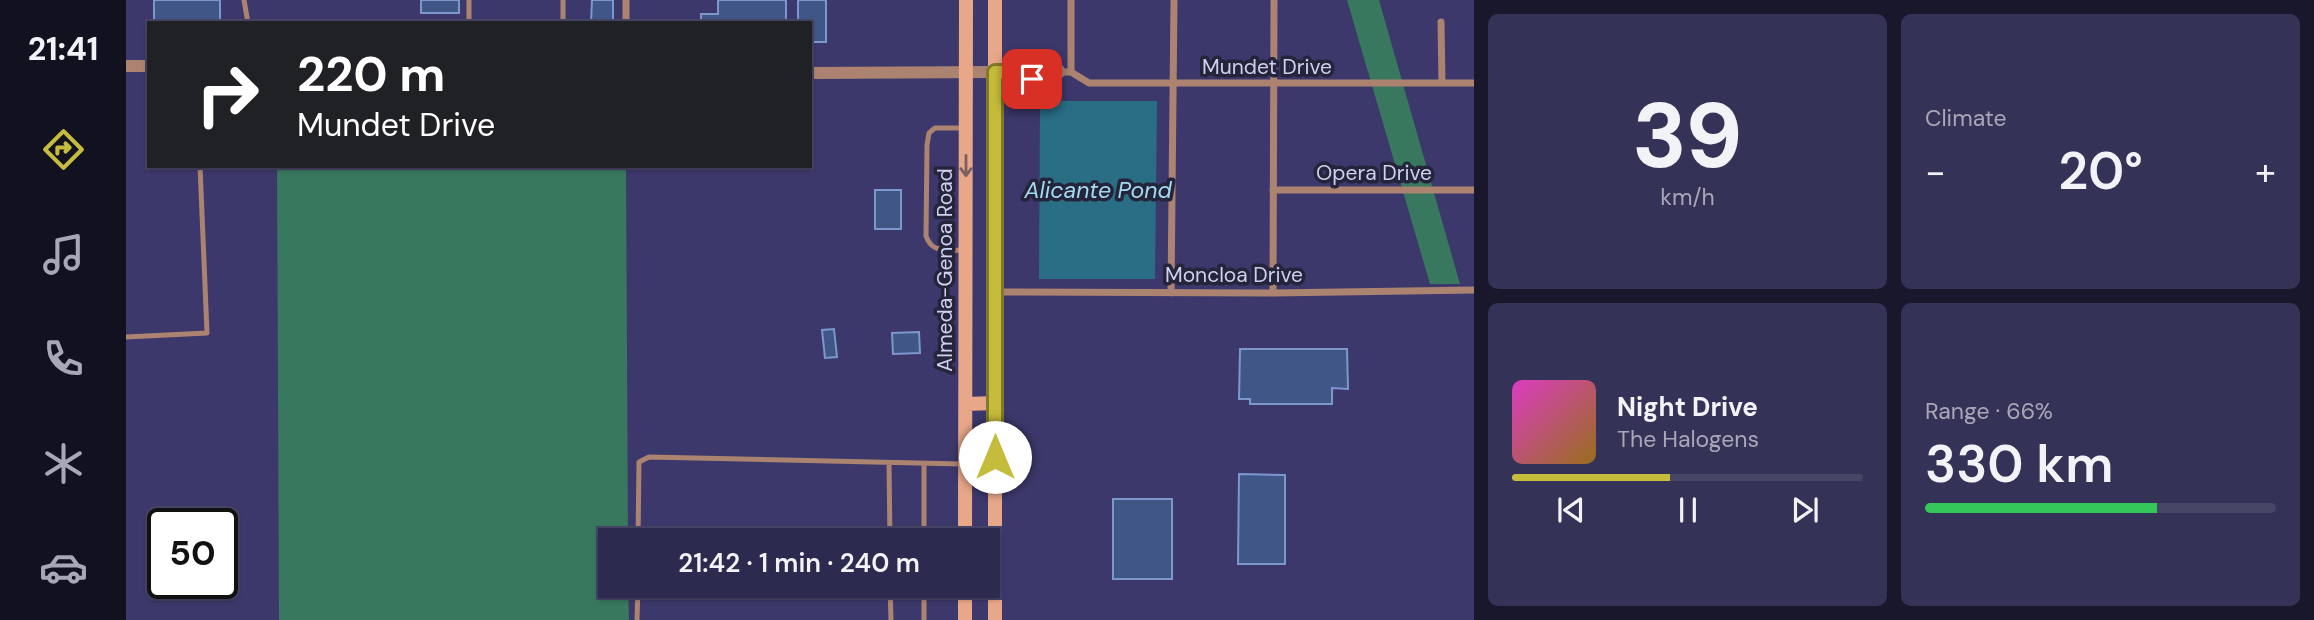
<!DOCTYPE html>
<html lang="en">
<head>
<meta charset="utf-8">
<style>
	:root { --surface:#2d2a50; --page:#353257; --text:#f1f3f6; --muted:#a7a7b7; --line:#484667; --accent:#c6bc3c }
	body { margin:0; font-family:"DM Sans",sans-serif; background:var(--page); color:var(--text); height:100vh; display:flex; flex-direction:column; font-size:26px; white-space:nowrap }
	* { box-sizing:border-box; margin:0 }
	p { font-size:23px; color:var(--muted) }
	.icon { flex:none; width:38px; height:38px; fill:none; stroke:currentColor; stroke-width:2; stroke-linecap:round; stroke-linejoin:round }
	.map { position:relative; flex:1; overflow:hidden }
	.panel { display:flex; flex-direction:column; gap:14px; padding:14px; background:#19172c; width:840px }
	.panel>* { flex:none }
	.banner { position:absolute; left:21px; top:21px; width:665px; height:147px; border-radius:0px; box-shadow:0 2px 5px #0004,0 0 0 2px var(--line); background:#202124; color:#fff; overflow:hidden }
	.speed { position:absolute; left:21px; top:508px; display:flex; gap:14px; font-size:35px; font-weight:700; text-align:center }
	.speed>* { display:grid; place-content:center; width:91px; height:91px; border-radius:50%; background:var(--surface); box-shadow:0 2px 5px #0004,0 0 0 2px var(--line); line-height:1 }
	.speed .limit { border:4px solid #111; border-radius:10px; background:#fff; color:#111 }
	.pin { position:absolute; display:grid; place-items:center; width:60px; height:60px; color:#fff; margin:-30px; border-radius:14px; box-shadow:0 4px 10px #0006 }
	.me { position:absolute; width:77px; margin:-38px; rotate:0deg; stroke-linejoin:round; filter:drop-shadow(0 0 5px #0008) }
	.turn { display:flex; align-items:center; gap:24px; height:147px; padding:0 35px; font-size:32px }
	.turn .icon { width:91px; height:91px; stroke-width:2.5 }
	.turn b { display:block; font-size:49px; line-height:60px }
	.big { font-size:52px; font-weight:600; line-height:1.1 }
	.panel .widget { flex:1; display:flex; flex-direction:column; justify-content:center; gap:10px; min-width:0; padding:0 24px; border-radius:10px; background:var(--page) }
	.panel .dial { align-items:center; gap:0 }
	.dial b { font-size:91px; line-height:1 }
	.song { display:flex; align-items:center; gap:21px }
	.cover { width:84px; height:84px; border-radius:10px; background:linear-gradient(135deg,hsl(310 70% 55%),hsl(40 70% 35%)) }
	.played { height:7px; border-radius:4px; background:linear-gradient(90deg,var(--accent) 45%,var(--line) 45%) }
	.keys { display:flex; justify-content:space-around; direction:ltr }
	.heat { display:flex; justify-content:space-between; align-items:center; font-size:38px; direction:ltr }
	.charge { height:10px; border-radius:5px; background:linear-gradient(90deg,#34c759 66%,var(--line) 0) }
	.panel .tiles { flex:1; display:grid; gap:14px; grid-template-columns:repeat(2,1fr) }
	.trip { position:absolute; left:472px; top:528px; width:402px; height:70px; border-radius:0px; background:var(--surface); box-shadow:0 2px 5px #0004,0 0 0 2px var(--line); font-weight:600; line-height:70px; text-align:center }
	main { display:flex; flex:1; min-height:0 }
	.tab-bar { display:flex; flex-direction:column; width:126px; justify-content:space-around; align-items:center; background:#121120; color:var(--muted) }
	.tab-bar .icon { width:49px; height:49px }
	.tab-bar .active { color:var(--accent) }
	.tab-bar b { font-size:32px; color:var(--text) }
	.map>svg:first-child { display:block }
	.green { fill:#38785e }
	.water { fill:#2a6e86 }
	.building { fill:#3f5687; stroke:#7d97cd; stroke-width:2 }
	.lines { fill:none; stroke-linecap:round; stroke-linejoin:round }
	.service { stroke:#ac8370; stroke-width:5 }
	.minor { stroke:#ac8370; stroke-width:7 }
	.tertiary { stroke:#ac8370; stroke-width:12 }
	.secondary { stroke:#e9a78a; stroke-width:14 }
	.oneway { stroke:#7d5f5f }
	.route-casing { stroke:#817a27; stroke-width:18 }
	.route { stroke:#c6bc3c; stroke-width:12 }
	.labels { text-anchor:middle; stroke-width:7; stroke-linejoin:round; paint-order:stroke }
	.street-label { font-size:21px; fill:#cfcfee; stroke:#24243b }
	.water-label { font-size:23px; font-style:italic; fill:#a4daf0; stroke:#24243b }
</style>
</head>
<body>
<main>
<nav class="tab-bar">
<b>21:41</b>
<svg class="icon active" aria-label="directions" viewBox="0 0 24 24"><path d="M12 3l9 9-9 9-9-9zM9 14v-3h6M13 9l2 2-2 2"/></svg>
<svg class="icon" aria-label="music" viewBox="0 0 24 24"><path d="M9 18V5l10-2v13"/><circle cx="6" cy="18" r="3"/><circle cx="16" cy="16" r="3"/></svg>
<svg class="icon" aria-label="phone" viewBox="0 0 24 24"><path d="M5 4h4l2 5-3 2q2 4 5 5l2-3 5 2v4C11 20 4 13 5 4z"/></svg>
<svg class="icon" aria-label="climate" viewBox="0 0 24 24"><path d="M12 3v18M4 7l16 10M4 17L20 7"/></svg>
<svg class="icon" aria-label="car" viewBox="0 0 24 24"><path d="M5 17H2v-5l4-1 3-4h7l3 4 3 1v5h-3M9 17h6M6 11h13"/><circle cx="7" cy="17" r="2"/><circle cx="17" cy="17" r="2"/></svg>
</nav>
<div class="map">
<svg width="1348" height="620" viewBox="0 0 1348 620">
	<rect width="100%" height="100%" fill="#3c386b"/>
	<path class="green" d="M1221,0H1253L1334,284H1304Z
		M151,166H500L502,541H485V586H502L503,620H153Z"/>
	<path class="water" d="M914,101H1031L1029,279H913Z"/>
	<path class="building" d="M28,0H94V21H28Z
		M295,0H333V13H295Z
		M466,0H487V23H465Z
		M592,0H660V23H575V14H592Z
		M672,0H700V42H684V23H672Z
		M749,190H775V229H749Z
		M708,329L711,357L699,358L696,330Z
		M793,332L794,353L767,354L766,333Z
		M1114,349H1221L1222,389L1206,388V404H1124V399H1113Z
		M1113,474L1159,475V564H1112Z
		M987,499H1046V579H987Z"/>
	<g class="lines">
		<path class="service" d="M118,0L122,23
			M343,23V0
			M437,23V0
			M837,128H809L803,133L801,145L800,236C806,254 822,250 839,250
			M0,337L81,333L74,166
			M763,463L764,541
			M798,464V541
			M512,541L513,462L523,457L836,464
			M764,586L765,620
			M798,586V620
			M511,620L512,586"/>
		<path class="minor" d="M1315,22L1316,83
			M500,23V0
			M875,72H879L883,65H932L937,72
			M879,72L884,79H930L937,72H945L963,83H1348
			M945,72V0
			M1147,190H1348
			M869,292L1147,293L1348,290
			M1045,293L1048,0
			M1147,293L1148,0"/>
		<path class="tertiary" d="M0,66H23
			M684,73L869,72"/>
		<path class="secondary" d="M840,404L869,403
			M839,541L840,0
			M839,620V586
			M869,620V0"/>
	</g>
	<defs><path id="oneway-shaft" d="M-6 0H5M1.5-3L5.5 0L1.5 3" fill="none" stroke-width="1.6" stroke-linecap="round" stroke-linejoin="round" transform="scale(1.75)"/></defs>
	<use class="oneway" href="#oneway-shaft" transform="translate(840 166) rotate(90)"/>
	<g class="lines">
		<g class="route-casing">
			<path id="route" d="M869,457V72H878L884,79H906"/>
		</g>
		<use href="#route" class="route"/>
	</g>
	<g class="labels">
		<g class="street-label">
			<text x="1141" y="74">Mundet Drive</text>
			<text x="1248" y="180">Opera Drive</text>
			<text transform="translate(819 270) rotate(-90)" y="7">Almeda-Genoa Road</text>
			<text x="1108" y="282">Moncloa Drive</text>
		</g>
		<g class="water-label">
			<text x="972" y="198">Alicante Pond</text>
		</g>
	</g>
</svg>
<div class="speed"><div class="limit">50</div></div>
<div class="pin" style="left:906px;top:79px;background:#d93025"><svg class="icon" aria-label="arrive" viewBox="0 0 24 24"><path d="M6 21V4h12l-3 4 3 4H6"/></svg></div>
<svg class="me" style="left:869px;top:457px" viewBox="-20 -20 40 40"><circle r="19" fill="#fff"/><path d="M0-13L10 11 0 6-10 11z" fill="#c6bc3c"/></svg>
<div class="trip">21:42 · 1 min · 240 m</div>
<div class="banner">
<div class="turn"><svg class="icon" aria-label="right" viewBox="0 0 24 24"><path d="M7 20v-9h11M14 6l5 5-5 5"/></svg><div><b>220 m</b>Mundet Drive</div></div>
</div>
</div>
<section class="panel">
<div class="tiles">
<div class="widget dial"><b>39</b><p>km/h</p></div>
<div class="widget"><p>Climate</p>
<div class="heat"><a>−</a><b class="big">20°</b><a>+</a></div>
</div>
<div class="widget">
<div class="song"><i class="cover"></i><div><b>Night Drive</b><p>The Halogens</p></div></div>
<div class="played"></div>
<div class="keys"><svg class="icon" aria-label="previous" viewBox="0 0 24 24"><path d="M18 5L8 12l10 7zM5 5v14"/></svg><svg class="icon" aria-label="pause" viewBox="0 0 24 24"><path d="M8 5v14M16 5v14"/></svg><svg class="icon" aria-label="next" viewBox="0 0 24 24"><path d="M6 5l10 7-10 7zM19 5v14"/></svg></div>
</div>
<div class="widget"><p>Range · 66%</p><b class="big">330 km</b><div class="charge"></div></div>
</div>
</section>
</main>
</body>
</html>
